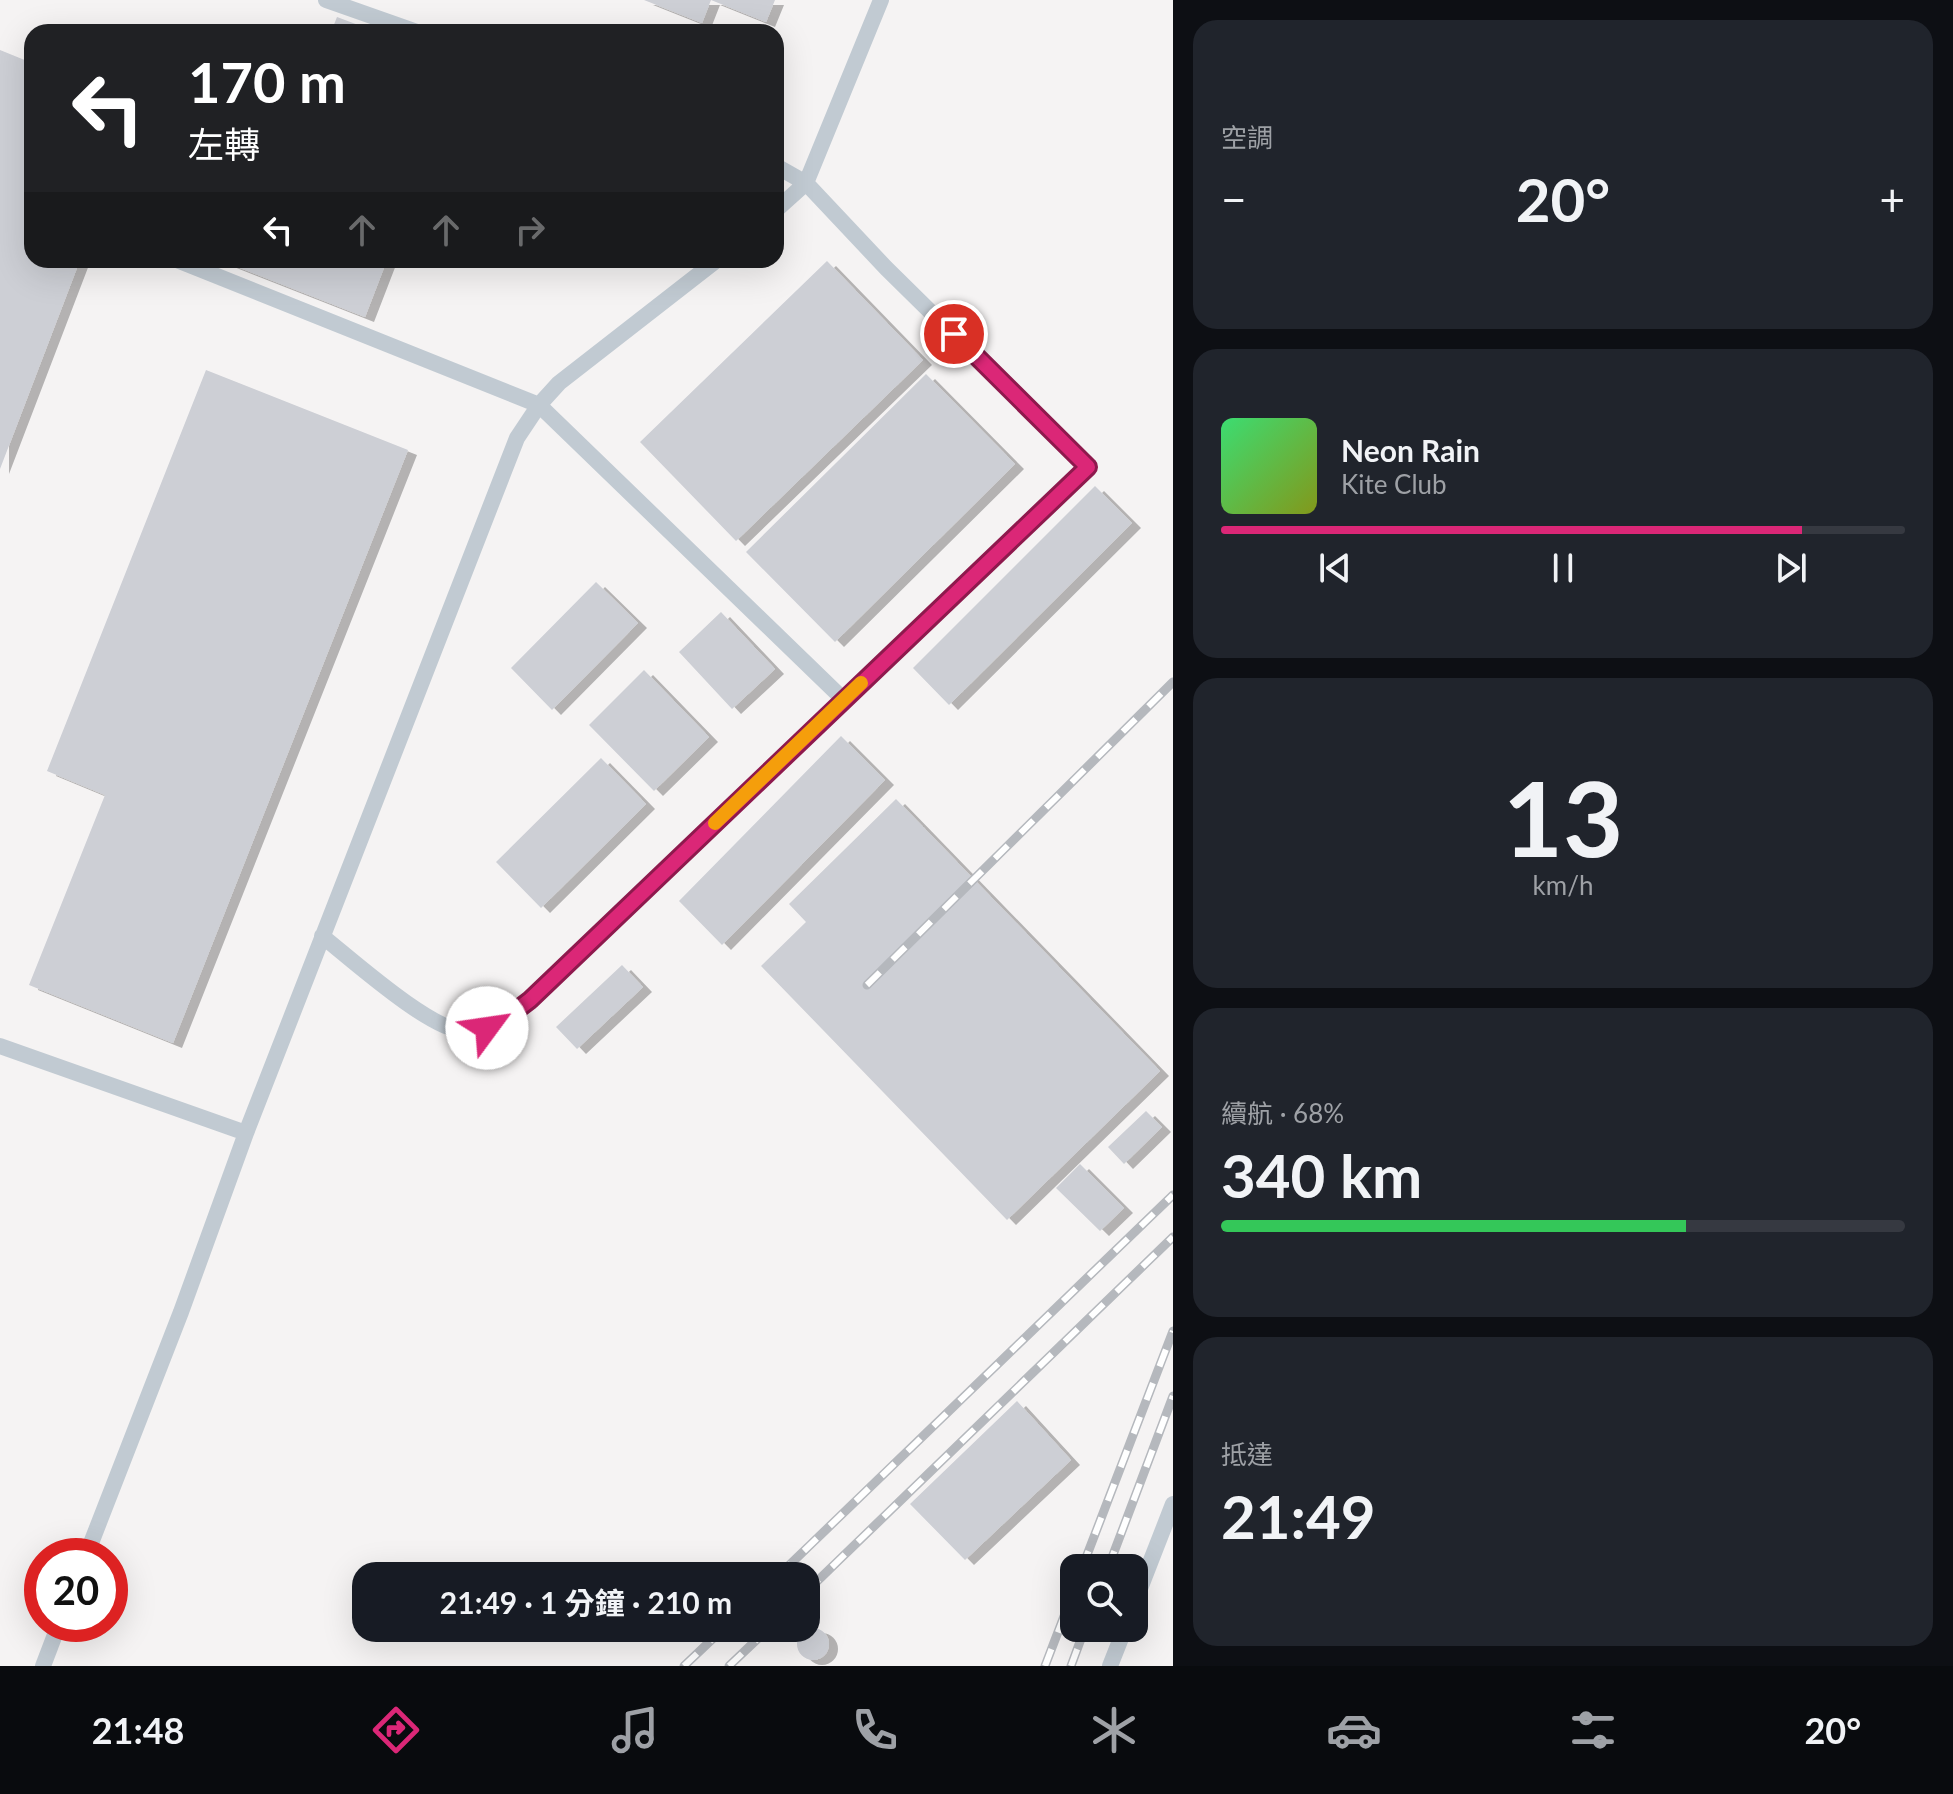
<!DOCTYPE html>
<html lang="zh-TW">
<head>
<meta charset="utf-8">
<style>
	:root { --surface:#171b24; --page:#20242c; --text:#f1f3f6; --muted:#9ea1a6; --line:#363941; --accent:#db2777 }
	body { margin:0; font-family:Lato,"Noto Sans TC",sans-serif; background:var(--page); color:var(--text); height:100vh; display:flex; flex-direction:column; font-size:30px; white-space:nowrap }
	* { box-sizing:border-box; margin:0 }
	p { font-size:26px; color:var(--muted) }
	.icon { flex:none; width:44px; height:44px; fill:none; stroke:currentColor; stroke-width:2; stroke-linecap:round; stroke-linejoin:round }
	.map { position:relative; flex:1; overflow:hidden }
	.sheet { display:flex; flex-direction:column; gap:20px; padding:20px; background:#0d0f14; width:780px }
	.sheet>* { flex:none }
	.hud { position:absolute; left:24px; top:24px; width:760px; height:244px; border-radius:24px; box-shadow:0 8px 32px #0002; background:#202124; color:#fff; overflow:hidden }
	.tools { position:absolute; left:1060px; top:1554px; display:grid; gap:16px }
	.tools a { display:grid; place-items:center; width:88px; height:88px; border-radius:16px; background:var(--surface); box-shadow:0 8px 32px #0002; font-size:40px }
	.speed { position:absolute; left:24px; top:1538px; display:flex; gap:16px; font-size:40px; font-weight:700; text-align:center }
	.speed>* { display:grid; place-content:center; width:104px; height:104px; border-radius:50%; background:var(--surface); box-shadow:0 8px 32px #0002; line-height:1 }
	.speed .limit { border:12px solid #d22; background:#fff; color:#111 }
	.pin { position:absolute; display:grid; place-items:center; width:68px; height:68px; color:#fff; margin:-34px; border:4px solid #fff; border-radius:50%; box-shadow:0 2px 8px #0007 }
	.me { position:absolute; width:88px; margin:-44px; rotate:59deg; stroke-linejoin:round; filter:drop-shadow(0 0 6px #0008) }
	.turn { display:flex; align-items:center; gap:28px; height:168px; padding:0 32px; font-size:36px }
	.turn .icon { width:104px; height:104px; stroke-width:2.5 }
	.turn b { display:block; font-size:56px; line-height:68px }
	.lanes { display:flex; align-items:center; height:76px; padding:0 32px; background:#0003; justify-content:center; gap:40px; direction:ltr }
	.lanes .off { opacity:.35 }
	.big { font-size:60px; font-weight:700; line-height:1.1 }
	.sheet .widget { flex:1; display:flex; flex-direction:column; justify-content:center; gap:12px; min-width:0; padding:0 28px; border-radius:24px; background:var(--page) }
	.sheet .dial { align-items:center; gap:0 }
	.dial b { font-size:104px; line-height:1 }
	.song { display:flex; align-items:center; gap:24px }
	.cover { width:96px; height:96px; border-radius:12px; background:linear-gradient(135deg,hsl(140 70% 55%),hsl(70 70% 35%)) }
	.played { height:8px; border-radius:4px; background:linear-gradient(90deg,var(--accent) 85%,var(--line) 85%) }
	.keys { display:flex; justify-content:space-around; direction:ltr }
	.heat { display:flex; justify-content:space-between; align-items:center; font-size:44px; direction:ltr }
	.charge { height:12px; border-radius:6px; background:linear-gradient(90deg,#34c759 68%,var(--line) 0) }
	.trip { position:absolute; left:352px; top:1562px; width:468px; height:80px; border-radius:24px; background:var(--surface); box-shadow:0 8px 32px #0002; font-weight:700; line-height:80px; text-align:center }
	.tabs { display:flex; height:128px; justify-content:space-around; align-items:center; background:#090b0e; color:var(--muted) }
	.tabs .icon { width:56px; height:56px }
	.tabs .selected { color:var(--accent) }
	.tabs b { font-size:36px; color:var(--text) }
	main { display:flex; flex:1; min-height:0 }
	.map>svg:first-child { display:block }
	.building { fill:#cdcfd5; filter:url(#shadow) }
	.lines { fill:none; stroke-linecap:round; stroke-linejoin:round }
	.service { stroke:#c1cad2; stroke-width:16 }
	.rail-casing { stroke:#b5b8bd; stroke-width:9 }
	.rail { stroke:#fff; stroke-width:6; stroke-dasharray:18; stroke-linecap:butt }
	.route-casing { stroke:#8e194d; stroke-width:20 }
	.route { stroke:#db2777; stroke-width:14 }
	.slow { stroke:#f59e0b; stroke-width:14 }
</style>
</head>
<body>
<main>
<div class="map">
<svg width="1173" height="1666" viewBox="0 0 1173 1666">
	<defs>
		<filter id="shadow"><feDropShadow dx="9" dy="5" stdDeviation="0" flood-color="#0004"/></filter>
	</defs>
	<rect width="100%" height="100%" fill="#f5f3f3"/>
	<path class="building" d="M644,0H711L702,23Z
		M711,0H775L766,22Z
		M337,17L377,32H331Z
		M0,50L32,63V260H80L0,469Z
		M220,260H387L365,317Z
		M827,261L923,360L736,541L640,442Z
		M206,370L408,450L173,1043L29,985L105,795L47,771Z
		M926,374L1015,464L835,642L746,552Z
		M1095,486L1132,523L949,705L913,668Z
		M596,582L638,623L552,710L511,668Z
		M721,612L775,669L732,709L679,652Z
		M644,670L709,737L654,791L589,725Z
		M841,736L885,780L722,945L679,901Z
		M601,758L646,804L541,908L496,862Z
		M896,799L1160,1071L1007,1220L761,966L806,922L789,904Z
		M622,965L643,987L577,1049L556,1027Z
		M1146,1111L1162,1127L1124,1164L1108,1147Z
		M1080,1164L1124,1208L1100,1231L1056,1188Z
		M1017,1401L1071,1460L965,1560L910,1504Z
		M797 1644a16 16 0 1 1 32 0a16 16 0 1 1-32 0Z"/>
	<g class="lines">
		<path class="service" d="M326,0L417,32
			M776,210L806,183L881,0
			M177,260L539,405L844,700
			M322,936C350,958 432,1032 465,1031C490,1031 511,1015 530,1000L1088,467L886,268L806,183L776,166
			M0,1046L246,1133
			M86,1556L181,1312L246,1133L517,438L539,405L559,383L717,260
			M1134,1604L1173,1504
			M43,1666L59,1624
			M1110,1666L1125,1628"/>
		<g class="rail-casing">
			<path id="rail" d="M867,985L1173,682
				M1082,1568L1173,1331
				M1108,1568L1173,1396
				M778,1576L1173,1195
				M806,1592L1173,1237
				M684,1666L724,1628
				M729,1666L769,1628
				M1045,1666L1074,1590
				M1071,1666L1085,1628"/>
		</g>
		<use href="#rail" class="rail"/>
	</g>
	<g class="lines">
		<g class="route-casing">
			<path id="route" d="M487,1028L509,1016L530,1000L1088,467L954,334"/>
		</g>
		<use href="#route" class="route"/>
		<path class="slow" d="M715,823L861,683"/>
	</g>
</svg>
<div class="tools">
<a><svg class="icon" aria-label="search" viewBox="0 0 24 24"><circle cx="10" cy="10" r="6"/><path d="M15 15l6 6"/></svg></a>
</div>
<div class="speed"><div class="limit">20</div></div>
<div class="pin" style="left:954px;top:334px;background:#d93025"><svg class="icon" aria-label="arrive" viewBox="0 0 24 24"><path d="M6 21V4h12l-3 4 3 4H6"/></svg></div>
<svg class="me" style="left:487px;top:1028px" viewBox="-20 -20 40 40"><circle r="19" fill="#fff"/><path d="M0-13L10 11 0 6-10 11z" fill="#db2777"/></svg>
<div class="trip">21:49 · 1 分鐘 · 210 m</div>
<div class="hud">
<div class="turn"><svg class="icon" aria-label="left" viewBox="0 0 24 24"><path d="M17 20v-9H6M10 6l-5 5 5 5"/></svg><div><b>170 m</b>左轉</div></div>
<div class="lanes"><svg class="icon" aria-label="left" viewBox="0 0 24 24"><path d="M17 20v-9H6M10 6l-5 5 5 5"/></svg><svg class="icon off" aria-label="ahead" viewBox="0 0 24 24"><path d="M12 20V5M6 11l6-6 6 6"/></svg><svg class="icon off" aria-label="ahead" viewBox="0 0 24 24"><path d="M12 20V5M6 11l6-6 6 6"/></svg><svg class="icon off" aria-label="right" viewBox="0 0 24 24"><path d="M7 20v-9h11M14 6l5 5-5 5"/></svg></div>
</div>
</div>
<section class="sheet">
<div class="widget"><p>空調</p>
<div class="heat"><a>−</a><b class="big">20°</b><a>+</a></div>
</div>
<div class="widget">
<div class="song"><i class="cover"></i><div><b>Neon Rain</b><p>Kite Club</p></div></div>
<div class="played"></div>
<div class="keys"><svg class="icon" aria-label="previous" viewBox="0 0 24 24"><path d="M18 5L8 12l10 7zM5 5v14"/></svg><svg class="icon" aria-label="pause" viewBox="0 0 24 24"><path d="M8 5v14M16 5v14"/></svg><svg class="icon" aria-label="next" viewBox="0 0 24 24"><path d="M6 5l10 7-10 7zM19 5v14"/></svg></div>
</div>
<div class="widget dial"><b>13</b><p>km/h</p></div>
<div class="widget"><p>續航 · 68%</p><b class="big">340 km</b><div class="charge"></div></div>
<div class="widget"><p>抵達</p><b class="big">21:49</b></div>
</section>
</main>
<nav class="tabs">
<b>21:48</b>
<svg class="icon selected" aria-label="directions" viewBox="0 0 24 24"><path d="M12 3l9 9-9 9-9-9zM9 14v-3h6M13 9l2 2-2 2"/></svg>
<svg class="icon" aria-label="music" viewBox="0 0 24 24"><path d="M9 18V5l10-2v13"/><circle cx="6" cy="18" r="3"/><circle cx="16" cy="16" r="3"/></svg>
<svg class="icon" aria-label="phone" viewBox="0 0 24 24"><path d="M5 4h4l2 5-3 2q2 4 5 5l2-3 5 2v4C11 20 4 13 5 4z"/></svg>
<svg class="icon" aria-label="climate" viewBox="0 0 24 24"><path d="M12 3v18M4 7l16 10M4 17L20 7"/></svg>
<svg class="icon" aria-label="car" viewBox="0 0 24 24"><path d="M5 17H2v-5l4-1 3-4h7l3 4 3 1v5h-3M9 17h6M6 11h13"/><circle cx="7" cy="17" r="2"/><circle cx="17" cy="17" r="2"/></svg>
<svg class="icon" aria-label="filters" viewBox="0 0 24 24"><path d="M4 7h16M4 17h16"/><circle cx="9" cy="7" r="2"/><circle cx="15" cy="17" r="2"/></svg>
<b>20°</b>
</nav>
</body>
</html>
